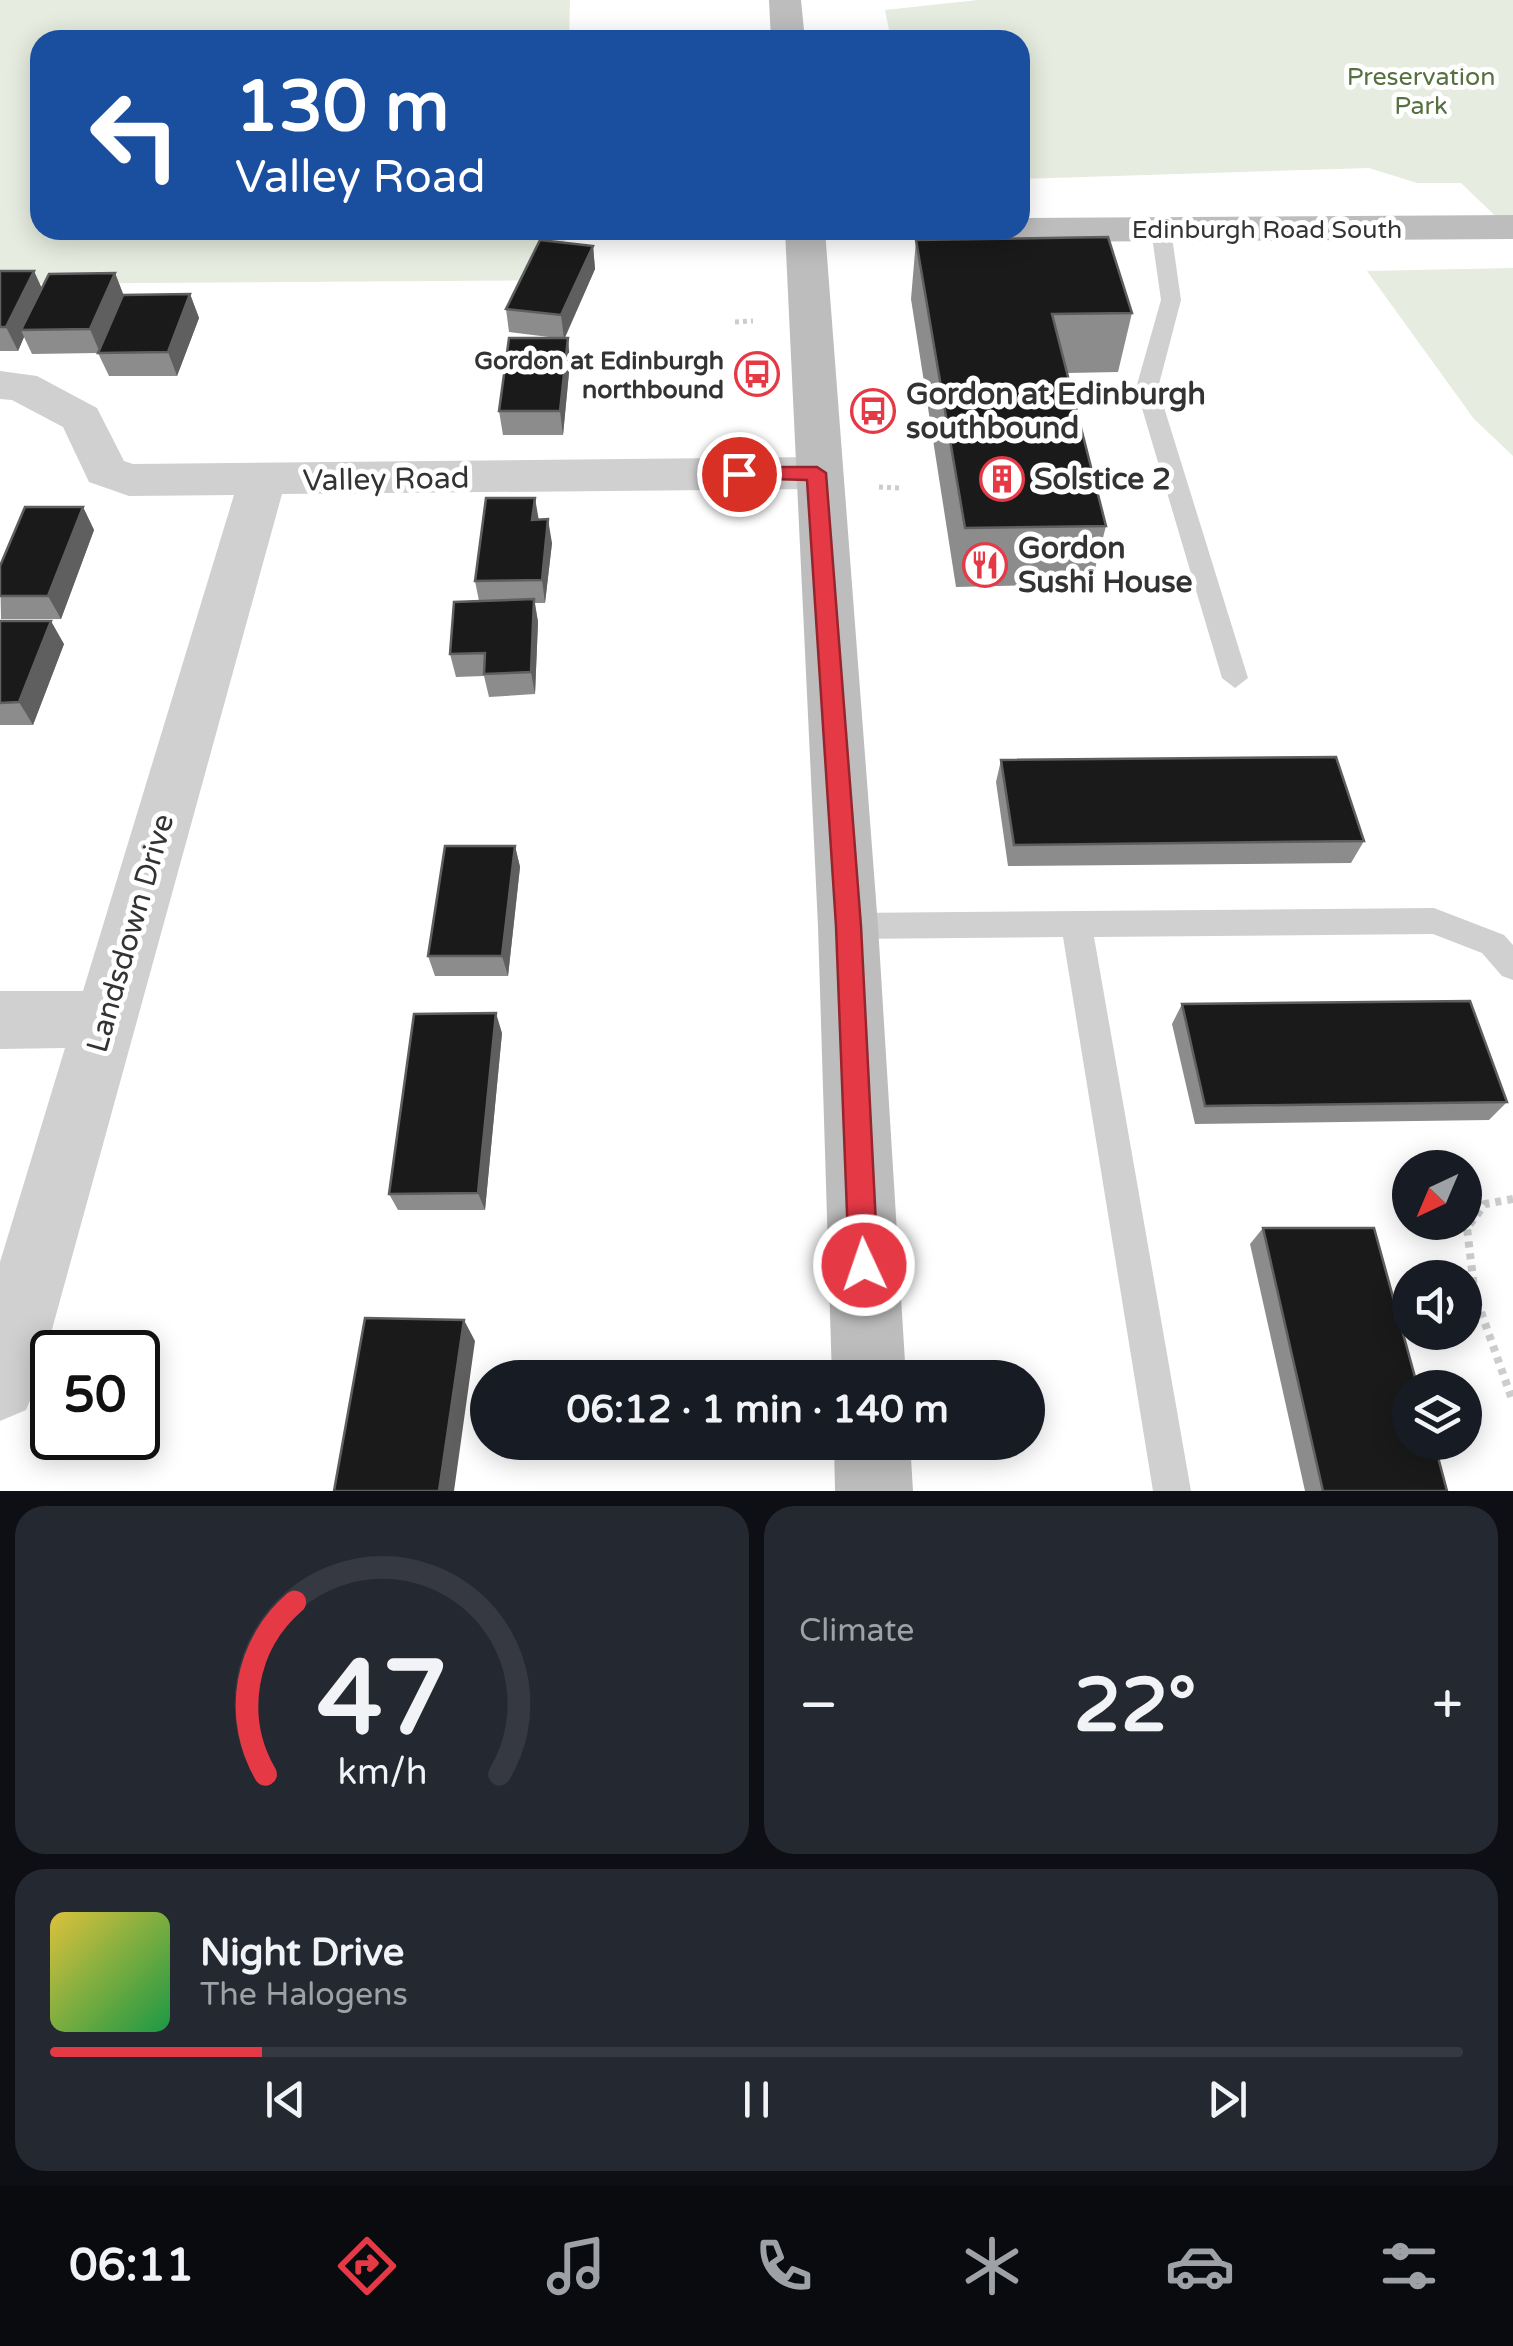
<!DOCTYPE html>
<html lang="en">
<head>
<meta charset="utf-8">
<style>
	:root { --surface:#171b24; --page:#242831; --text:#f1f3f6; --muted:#9ea1a6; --line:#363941; --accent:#e63946 }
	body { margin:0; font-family:"Varela Round",sans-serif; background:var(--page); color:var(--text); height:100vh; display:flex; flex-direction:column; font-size:38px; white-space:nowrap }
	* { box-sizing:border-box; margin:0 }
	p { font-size:32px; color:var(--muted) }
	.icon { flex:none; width:55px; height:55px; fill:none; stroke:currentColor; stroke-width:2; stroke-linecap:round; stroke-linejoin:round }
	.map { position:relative; height:1491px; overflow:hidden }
	.sheet { display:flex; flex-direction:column; gap:15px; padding:15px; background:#0d0f14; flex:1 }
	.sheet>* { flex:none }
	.banner { position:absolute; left:30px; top:30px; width:1000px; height:210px; border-radius:30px; box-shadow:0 5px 25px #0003; background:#1a4fa0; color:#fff; overflow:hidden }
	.needle { width:65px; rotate:224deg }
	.controls { position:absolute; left:1392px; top:1150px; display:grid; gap:20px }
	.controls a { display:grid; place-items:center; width:90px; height:90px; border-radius:50%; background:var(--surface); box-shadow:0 5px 25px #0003; font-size:50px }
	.speed { position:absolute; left:30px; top:1330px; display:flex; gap:20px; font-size:50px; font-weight:700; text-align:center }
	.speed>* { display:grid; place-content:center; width:130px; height:130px; border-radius:50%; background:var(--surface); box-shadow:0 5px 25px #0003; line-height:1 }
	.speed .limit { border:5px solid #111; border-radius:15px; background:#fff; color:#111 }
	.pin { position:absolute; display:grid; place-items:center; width:85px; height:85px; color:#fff; margin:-42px; border:5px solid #fff; border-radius:50%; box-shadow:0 2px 10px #0007 }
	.me { position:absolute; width:110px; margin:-55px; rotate:357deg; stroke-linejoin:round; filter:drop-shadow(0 0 8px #0008) }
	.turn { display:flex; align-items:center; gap:35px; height:210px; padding:0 40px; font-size:45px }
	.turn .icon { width:130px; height:130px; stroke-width:2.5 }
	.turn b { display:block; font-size:70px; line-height:85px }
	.big { font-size:75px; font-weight:700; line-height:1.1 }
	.sheet .tile { flex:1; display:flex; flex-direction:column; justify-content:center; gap:15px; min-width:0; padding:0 35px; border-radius:30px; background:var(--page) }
	.sheet .dial { align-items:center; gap:0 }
	.dial svg { height:260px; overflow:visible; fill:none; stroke:var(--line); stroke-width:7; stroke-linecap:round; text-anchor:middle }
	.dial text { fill:var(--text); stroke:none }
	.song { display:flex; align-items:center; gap:30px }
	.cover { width:120px; height:120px; border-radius:15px; background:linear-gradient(135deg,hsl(50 70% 55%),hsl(140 70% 35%)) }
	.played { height:10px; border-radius:5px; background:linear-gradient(90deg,var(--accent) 15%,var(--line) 15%) }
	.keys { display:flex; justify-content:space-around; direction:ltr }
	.heat { display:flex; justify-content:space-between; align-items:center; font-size:55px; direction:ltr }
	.sheet .tiles { flex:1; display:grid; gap:15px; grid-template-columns:1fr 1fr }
	.tile:last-child { grid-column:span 2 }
	.trip { position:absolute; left:470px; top:1360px; width:575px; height:100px; border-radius:50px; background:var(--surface); box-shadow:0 5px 25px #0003; font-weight:700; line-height:100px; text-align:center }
	.tab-bar { display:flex; height:160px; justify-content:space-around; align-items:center; background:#090b0e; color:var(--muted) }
	.tab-bar .icon { width:70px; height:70px }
	.tab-bar .selected { color:var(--accent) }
	.tab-bar b { font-size:45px; color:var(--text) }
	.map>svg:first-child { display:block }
	.green { fill:#e6ecdf }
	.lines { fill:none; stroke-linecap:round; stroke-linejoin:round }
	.path-far1 { stroke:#cdcdcd; stroke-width:5; stroke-dasharray:4 4; stroke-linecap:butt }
	.path { stroke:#cdcdcd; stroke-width:8; stroke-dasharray:6 6; stroke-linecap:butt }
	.lane { fill:#d0d0d0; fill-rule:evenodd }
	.street { fill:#d0d0d0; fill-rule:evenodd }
	.secondary { fill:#bdbdbd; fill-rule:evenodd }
	.wall { fill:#8c8c8c }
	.shaded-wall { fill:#5f5f5f }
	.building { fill:#1a1a1a; stroke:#5f5f5f; stroke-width:2.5 }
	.route { fill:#e63946; stroke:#96252e; stroke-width:2.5 }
	.labels { text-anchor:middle; stroke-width:10; stroke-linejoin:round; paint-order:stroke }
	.far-park-label { font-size:25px; fill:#56703f; stroke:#fff }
	.far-street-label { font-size:25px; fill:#333; stroke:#fff }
	.far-poi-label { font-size:25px; font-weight:bold; fill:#333; stroke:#fff; text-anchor:end }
	.poi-label { font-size:30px; font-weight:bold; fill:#333; stroke:#fff; text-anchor:start }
	.street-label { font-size:30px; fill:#333; stroke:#fff }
</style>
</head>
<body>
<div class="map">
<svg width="1513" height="1491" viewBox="0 0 1513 1491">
	<rect width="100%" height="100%" fill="#fff"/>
	<path class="green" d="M0,0H570L569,40H40V230H565L563,280L0,284Z
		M978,0H1513V233L1461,183H1417L1369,168L1020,179V40H891L885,10Z
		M1513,268V456L1474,419L1367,271Z"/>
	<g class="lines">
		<path class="path-far1" d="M735,322L753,321
			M736,372L757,374
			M873,411L891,412
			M879,487L899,488"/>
		<path class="path" d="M1513,1199L1485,1204L1467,1228L1475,1295L1513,1402"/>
		<path class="lane" d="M1161,224L1171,230L1181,300L1158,388L1248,678L1235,688L1222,678L1136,388L1161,300L1151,230Z
			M1434,908L1504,935L1513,945V980L1502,976L1482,953L1433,934L1094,937L1191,1491H1153L1063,937L848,939L837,935L833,926L837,917L848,913Z"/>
		<path class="street" d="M0,371L37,376L97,408L124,461L133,464L817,457L834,462L840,473L834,484L817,489L282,494L37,1384L26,1410L0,1421V1262L65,1048L0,1049V991H83L234,495L129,496L89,482L63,427L12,400L0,399Z"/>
		<path class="secondary" d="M769,0H801L805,40H771Z
			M1513,215V239L1020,242L1006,238L1000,230H1020V218Z
			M785,230H825L878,926L906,1378H832L818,926Z
			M834,1442H910L913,1491H835Z"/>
	</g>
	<path class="wall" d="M916,240L1132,313L1118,372L1067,373L1106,526L1091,584L956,587L911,299Z
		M593,246L595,269L565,338L570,362L563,435H503L499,411L557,338L509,332L506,309Z
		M0,271L42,288L115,273L123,295L190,294L199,318L177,376H109L98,353L32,354L24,337L18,351H0Z
		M83,507L94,530L61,619H1L0,566Z
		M538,520L552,543L545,603H535L538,622L535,694L489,697L484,676L456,677L450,654L479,601L475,581Z
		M0,621L64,644L33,725H0Z
		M1001,760L1364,841L1351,863L1008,866L996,782Z
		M515,846L520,867L508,976H435L428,956Z
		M1182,1004L1507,1102L1489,1120L1195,1124L1172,1024Z
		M502,1033L485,1210H398L389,1194Z
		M1263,1228L1447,1491H1305L1250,1244Z"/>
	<path class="shaded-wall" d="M593,246L595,269L564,339L561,315Z
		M34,271L45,295L21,330L24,337L18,351L6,327Z
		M115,273L124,296L100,353L90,329Z
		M190,294L199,318L177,376L168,352Z
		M568,338L570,362L563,435L560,411Z
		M535,498L539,521L532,520Z
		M83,507L94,530L61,619L48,596Z
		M548,519L552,543L545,603L542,580Z
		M534,599L538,622L535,694L531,672Z
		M51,621L64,644L33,725L19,702Z
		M515,846L520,867L508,976L502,956Z
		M496,1013L502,1033L485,1210L478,1193Z
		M464,1320L475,1341L454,1491H439Z"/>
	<path class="building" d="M1108,237L1132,313L1052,314L1106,526L965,528L916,240Z
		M540,240L593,246L561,315L506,309Z
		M0,271H34L6,327H0Z
		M115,273L90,329L21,330L49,274Z
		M190,294L168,352L98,353L123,295Z
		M509,338H568L560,411H499Z
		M486,498H535L532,520L548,519L542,580L475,581Z
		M25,507H83L48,596H0V566Z
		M534,599L531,672L484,674L485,653L450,654L454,602Z
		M0,621H51L19,702L0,703Z
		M1336,757L1364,841L1014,845L1001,760Z
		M445,846H515L502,956H428Z
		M1470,1001L1507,1102L1205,1106L1182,1004Z
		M496,1013L478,1193L389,1194L414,1014Z
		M1263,1228H1374L1418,1388H1410V1442H1434L1447,1491H1323Z
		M365,1318L464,1320L439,1491H334Z"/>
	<path class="route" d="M739,467H817L826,473L861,926L878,1265L874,1275L864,1279L853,1275L849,1265L836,926L807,480L732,478V469Z"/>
	<defs>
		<g id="bus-ring" transform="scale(2.25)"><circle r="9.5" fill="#fff" stroke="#e63946" stroke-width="1.5"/><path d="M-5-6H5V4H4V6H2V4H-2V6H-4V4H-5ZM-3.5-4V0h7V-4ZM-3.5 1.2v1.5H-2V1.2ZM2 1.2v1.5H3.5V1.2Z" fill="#e63946"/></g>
		<g id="building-ring" transform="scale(2.25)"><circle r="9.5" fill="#fff" stroke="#e63946" stroke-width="1.5"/><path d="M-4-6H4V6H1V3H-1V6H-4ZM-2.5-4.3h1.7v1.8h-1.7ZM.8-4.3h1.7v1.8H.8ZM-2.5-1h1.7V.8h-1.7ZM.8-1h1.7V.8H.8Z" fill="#e63946"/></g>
		<g id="restaurant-ring" transform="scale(2.25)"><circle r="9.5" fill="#fff" stroke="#e63946" stroke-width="1.5"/><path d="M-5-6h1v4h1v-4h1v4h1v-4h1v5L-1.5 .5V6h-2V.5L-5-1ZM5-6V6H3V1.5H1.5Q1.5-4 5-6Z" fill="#e63946"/></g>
	</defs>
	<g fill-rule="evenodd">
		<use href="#bus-ring" x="757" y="374"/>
		<use href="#bus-ring" x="873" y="411"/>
		<use href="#building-ring" x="1002" y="479"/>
		<use href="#restaurant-ring" x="985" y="565"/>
	</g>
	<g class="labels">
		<g class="far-park-label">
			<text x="1421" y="85">Preservation<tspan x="1421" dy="29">Park</tspan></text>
		</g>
		<g class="far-street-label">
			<text x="1267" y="238">Edinburgh Road South</text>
		</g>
		<g class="far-poi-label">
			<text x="724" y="369">Gordon at Edinburgh<tspan x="724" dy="29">northbound</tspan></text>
		</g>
		<g class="poi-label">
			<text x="906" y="404">Gordon at Edinburgh<tspan x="906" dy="34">southbound</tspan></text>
			<text x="1034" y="489">Solstice 2</text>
			<text x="1018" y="558">Gordon<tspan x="1018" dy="34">Sushi House</tspan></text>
		</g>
		<g class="street-label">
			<text transform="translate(386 479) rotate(-1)" y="10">Valley Road</text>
			<text transform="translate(130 933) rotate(-74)" y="10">Landsdown Drive</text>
		</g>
	</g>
</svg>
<div class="controls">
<a><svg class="needle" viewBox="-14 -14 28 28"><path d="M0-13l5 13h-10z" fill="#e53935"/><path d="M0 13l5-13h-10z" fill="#9ea1a6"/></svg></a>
<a><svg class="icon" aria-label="sound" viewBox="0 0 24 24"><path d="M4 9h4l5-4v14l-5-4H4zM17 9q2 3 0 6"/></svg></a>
<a><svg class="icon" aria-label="layers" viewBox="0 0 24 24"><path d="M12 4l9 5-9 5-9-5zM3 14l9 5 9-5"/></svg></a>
</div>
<div class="speed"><div class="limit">50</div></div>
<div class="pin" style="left:739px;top:474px;background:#d93025"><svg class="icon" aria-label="arrive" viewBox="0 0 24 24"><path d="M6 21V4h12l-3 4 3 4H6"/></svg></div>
<svg class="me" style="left:864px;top:1265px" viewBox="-20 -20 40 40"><circle r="17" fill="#e63946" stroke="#fff" stroke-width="3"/><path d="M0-11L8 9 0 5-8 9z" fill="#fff"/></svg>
<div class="trip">06:12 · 1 min · 140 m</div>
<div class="banner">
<div class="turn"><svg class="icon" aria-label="left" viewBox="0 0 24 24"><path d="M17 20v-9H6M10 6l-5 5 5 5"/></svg><div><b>130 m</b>Valley Road</div></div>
</div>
</div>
<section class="sheet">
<div class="tiles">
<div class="tile dial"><svg viewBox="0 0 100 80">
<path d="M14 69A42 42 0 1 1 86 69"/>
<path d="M14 69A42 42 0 0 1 23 16" stroke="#e63946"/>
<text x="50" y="56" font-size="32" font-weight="700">47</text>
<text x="50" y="72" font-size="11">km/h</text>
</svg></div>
<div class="tile"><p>Climate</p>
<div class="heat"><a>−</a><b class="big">22°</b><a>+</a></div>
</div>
<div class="tile">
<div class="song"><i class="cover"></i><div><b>Night Drive</b><p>The Halogens</p></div></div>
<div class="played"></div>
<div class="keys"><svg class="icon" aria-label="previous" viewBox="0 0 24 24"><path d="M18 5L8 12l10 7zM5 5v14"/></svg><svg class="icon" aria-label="pause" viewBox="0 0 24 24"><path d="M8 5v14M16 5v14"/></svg><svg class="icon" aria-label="next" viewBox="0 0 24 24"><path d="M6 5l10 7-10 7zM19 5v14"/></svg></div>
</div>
</div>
</section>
<nav class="tab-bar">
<b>06:11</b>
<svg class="icon selected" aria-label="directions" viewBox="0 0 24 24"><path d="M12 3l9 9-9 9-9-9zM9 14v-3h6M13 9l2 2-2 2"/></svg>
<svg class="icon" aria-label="music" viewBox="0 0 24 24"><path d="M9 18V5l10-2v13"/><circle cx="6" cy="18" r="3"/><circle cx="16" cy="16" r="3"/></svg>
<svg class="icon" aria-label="phone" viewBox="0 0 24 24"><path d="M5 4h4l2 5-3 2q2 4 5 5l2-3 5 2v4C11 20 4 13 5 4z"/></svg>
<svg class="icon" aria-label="climate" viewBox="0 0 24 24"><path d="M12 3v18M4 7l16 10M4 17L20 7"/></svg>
<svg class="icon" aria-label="car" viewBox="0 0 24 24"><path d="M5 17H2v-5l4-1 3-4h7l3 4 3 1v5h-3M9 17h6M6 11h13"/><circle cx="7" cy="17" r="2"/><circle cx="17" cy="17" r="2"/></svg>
<svg class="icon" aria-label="filters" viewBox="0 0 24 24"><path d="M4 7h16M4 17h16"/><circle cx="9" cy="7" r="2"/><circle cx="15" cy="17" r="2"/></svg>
</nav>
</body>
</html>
